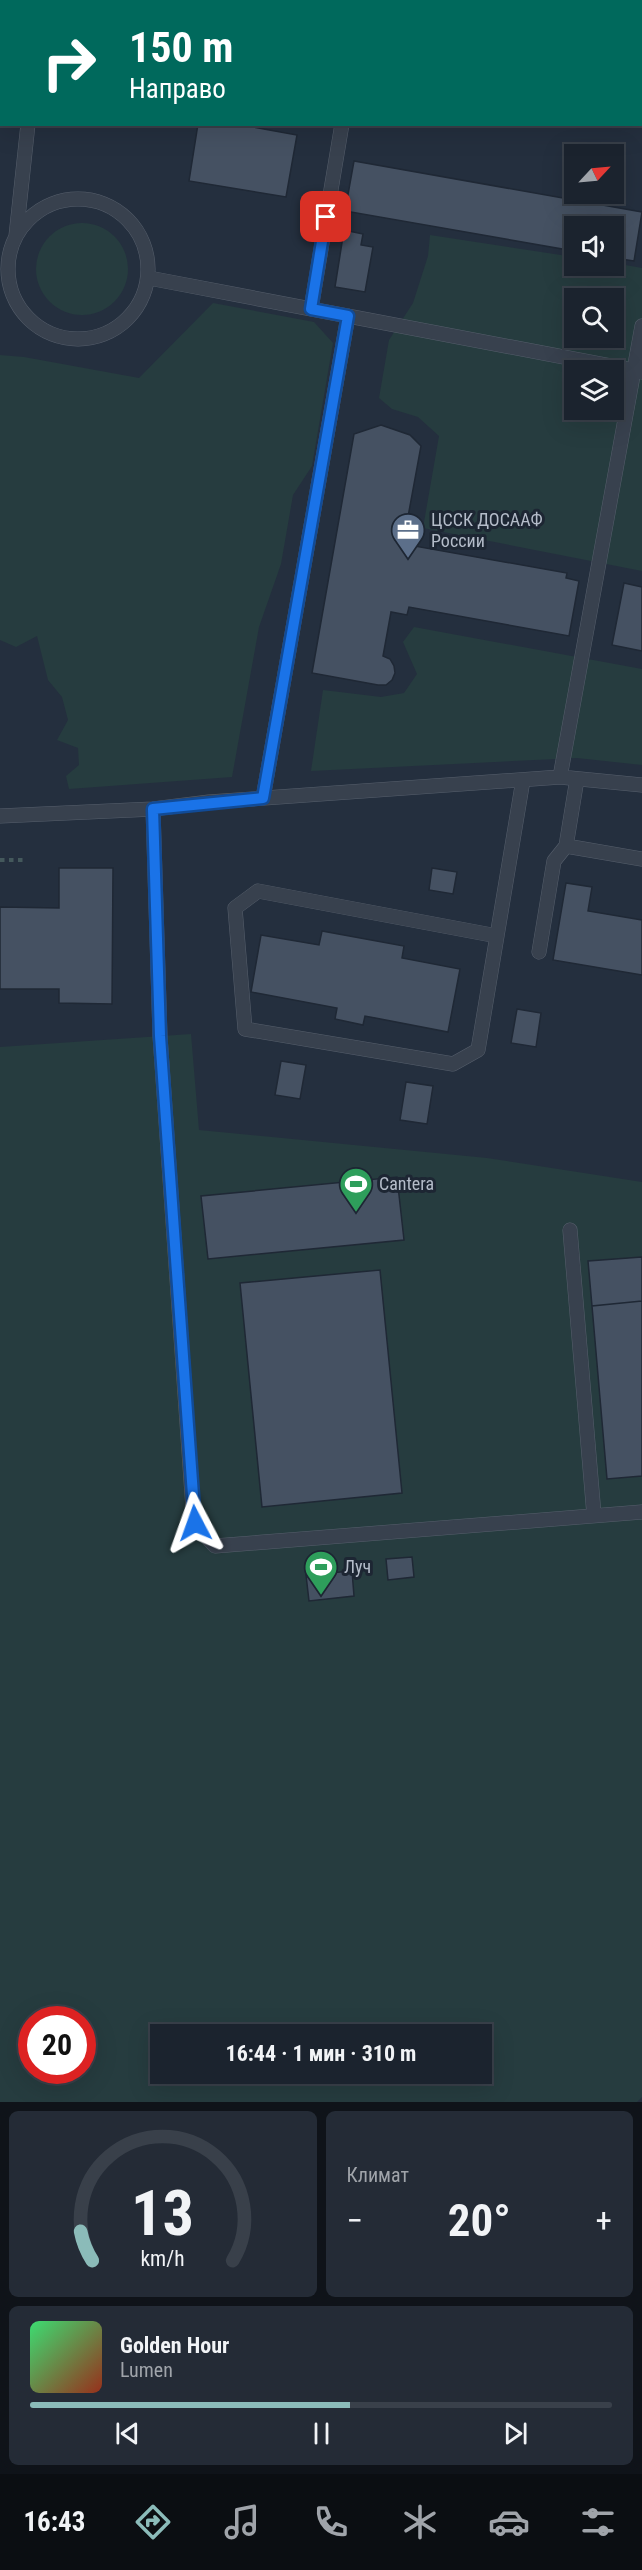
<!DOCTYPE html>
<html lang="ru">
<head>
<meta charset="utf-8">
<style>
	:root { --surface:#1b232e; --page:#242b36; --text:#f1f3f6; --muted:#a0a4aa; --line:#39404a; --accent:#8bbbb9 }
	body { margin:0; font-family:"Roboto Condensed",sans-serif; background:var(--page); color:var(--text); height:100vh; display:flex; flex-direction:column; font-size:22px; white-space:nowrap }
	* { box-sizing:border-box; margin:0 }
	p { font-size:20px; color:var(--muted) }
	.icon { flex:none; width:33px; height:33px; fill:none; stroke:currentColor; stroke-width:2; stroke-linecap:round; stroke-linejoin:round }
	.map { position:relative; height:2102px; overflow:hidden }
	.side { display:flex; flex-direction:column; gap:9px; padding:9px; background:#0f1319; flex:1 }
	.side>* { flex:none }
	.guide { position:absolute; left:0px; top:0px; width:642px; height:126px; box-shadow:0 6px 24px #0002,0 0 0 2px var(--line); background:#00695c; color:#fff; overflow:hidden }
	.needle { width:39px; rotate:64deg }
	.tools { position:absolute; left:564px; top:144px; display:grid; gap:12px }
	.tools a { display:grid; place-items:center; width:60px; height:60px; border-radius:0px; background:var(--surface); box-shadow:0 6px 24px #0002,0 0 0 2px var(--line); font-size:30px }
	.speed { position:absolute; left:18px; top:2006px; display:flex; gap:12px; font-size:30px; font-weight:700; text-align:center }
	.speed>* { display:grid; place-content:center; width:78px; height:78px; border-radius:50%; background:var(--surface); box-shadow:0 6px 24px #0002,0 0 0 2px var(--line); line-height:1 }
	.speed .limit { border:9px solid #d22; background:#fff; color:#111 }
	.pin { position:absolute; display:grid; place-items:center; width:51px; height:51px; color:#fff; margin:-26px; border-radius:12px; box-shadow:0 3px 9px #0006 }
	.me { position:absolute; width:66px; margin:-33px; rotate:356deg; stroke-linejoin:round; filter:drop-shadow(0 0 4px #0008) }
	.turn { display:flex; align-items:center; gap:21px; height:126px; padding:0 30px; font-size:27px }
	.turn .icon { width:78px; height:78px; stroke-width:2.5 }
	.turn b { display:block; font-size:42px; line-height:51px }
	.big { font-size:45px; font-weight:700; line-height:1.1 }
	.side .widget { flex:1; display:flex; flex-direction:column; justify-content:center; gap:9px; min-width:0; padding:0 21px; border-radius:9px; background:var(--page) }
	.side .dial { align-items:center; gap:0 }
	.dial svg { height:156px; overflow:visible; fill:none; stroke:var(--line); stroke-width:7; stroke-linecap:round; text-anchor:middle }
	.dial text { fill:var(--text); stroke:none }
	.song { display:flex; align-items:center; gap:18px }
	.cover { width:72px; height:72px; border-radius:9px; background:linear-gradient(135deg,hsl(140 70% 55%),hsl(10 70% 35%)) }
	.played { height:6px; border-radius:3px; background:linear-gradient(90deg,var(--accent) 55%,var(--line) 55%) }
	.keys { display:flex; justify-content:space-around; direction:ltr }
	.heat { display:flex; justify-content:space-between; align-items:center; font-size:33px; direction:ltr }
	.side .tiles { flex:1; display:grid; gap:9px; grid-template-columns:1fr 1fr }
	.widget:last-child { grid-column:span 2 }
	.trip { position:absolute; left:150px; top:2024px; width:342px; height:60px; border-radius:0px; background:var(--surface); box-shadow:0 6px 24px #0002,0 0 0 2px var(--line); font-weight:700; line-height:60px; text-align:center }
	.menu { display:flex; height:96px; justify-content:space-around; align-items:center; background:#0b0e12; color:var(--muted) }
	.menu .icon { width:42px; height:42px }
	.menu .selected { color:var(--accent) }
	.menu b { font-size:27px; color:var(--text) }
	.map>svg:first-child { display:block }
	.green { fill:#263c3f; fill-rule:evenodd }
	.building { fill:#455162; stroke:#1f2835; stroke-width:1.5 }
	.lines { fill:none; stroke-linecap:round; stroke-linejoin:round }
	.service-casing { stroke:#565f6c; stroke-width:15 }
	.path { stroke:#44595c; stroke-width:4; stroke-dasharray:4.5 4.5; stroke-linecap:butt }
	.service { stroke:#38414e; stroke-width:14 }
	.route-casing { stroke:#114b97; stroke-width:15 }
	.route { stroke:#1a73e8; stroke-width:10 }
	.labels { text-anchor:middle; stroke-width:6; stroke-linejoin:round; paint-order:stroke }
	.poi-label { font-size:18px; fill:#b4bcc9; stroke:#1d2633; text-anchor:start }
</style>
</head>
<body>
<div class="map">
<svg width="642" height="2102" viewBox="0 0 642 2102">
	<rect width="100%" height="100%" fill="#242f3e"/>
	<path class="green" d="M36 269a46 46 0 1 1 92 0a46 46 0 1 1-92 0Z
		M430,235L574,257V266H614V263L642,268V571L423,528L439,436L418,417L392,409L379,398L389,340L413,303L428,256ZM574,298H614V338H574ZM574,370H614V410H574Z
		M213,303L314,322L333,343L312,466L293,495L281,564L259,627L232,777L69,789L66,776L79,765L78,748L57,740L68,720L62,697L48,680L37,636L16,647L0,640V355L24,357L139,378Z
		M414,627L642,669V765L577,758L311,771L323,690L381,697L404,693L417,674L403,642Z
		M191,1034L199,1130L487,1158L642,1182V2097L637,2102H0V1047ZM32,2019H82V2070H32ZM160,2034H482V2073H160Z"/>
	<path class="building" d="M75,0H273L75,2Z
		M388,0H642V55L640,2Z
		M198,124H236L297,135L286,197L189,181Z
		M354,161L642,212L634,261L614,258V226H574V251L345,211Z
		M344,230L363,234L361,245L373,247L365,292L335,287Z
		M381,425L410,435L421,446L403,544L567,573L566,578L579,581L569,636L409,607L407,615L391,612L383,656L390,659L394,666L395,673L392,680L386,685H378L312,673L354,434Z
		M624,583L642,587V651L612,645Z
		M59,868H113L112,1004L59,1003V989H0V907L59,908Z
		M432,868L457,872L453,894L429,890Z
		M566,883L592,887L588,911L642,920V975L553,960Z
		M322,931L404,946L402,958L460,969L448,1032L365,1016L363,1025L335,1019L337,1008L251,992L261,935L319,945Z
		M517,1009L541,1013L536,1047L511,1043Z
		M281,1061L306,1065L300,1099L275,1095Z
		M406,1082L433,1086L427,1124L400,1120Z
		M397,1177L404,1240L208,1259L201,1196Z
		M642,1257V1301L592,1306L588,1261Z
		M380,1270L402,1493L262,1507L240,1283Z
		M642,1301V1476L607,1479L592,1306Z
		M412,1557L414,1577L388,1580L386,1559Z
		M352,1571L354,1596L309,1601L306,1575Z"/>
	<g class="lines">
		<g class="service-casing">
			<path id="service" d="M41,2V0
				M8 269a70 70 0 1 1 140 0a70 70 0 1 1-140 0Z
				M16,236L28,124
				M149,278L642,372
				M311,309L342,124
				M560,777L642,326
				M577,779L566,846L642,859
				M263,798L348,316
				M153,809L160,1036L194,1523L215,1546L642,1512
				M0,816L153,809L209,802L560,777L642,785
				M497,936L258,891L235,908L245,1029L453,1064L478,1050L523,780
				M539,952L554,861L566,846
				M570,1230L594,1515"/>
		</g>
		<path class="path" d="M0,860H25"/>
		<use href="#service" class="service"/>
	</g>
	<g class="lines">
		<g class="route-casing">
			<path id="route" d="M195,1523L160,1036L153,809L263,798L348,316L311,309L326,217"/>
		</g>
		<use href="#route" class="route"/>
	</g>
	<defs>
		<g id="office-pin" transform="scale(1.725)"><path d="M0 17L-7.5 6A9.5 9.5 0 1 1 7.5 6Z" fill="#5c6f8a" stroke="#1d2633"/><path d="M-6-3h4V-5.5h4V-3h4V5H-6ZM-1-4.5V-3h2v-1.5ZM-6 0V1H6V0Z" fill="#fff"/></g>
		<g id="stadium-pin" transform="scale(1.725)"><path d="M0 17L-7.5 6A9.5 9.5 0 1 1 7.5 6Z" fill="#2e9e5b" stroke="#1d2633"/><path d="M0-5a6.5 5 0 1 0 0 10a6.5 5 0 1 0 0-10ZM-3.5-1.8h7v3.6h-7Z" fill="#fff"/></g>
	</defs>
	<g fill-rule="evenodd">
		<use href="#office-pin" x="408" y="530"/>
		<use href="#stadium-pin" x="356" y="1184"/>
		<use href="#stadium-pin" x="321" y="1567"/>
	</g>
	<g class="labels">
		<g class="poi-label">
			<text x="431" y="526">ЦССК ДОСААФ<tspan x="431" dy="21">России</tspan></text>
			<text x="379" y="1190">Cantera</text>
			<text x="344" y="1573">Луч</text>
		</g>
	</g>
</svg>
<div class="tools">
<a><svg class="needle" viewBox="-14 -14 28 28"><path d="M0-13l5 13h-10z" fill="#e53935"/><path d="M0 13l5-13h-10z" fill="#a0a4aa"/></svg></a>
<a><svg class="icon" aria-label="sound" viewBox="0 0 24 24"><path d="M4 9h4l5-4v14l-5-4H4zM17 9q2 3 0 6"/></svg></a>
<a><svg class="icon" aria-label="search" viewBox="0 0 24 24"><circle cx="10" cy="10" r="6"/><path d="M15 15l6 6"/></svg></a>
<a><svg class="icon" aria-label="layers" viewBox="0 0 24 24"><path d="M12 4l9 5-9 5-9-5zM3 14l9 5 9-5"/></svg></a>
</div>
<div class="speed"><div class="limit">20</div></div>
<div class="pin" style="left:326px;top:217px;background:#d93025"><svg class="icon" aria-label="arrive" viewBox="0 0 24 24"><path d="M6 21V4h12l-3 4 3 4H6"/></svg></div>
<svg class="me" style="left:195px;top:1523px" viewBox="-20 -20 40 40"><path d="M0-17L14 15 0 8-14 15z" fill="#1a73e8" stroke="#fff" stroke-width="4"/></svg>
<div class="trip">16:44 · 1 мин · 310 m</div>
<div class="guide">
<div class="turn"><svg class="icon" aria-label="right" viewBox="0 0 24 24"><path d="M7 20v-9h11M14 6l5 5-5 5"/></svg><div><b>150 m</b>Направо</div></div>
</div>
</div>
<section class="side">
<div class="tiles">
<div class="widget dial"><svg viewBox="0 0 100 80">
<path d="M14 69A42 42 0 1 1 86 69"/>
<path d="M14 69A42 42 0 0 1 8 54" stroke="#8bbbb9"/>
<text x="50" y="56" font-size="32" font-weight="700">13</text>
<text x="50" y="72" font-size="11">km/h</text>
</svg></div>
<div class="widget"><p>Климат</p>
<div class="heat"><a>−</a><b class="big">20°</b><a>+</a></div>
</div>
<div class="widget">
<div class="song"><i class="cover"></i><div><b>Golden Hour</b><p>Lumen</p></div></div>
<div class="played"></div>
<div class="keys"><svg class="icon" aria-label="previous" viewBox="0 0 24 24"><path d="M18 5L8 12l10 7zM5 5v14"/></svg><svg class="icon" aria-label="pause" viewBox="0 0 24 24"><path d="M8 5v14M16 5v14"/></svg><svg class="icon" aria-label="next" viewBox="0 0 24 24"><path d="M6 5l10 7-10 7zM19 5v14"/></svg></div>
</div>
</div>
</section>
<nav class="menu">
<b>16:43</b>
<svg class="icon selected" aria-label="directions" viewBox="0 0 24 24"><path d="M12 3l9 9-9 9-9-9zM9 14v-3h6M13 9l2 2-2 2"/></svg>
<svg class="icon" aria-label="music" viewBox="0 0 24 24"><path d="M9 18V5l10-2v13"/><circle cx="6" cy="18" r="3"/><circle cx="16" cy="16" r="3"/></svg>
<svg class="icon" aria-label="phone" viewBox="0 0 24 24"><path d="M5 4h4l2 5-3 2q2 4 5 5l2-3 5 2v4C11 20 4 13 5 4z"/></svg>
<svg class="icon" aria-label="climate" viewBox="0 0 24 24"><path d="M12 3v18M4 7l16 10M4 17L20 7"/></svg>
<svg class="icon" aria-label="car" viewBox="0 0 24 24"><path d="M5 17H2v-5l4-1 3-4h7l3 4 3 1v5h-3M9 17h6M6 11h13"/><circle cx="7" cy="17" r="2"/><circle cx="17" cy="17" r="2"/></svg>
<svg class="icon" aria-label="filters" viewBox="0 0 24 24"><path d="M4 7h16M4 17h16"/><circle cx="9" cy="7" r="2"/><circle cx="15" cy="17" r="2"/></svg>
</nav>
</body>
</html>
